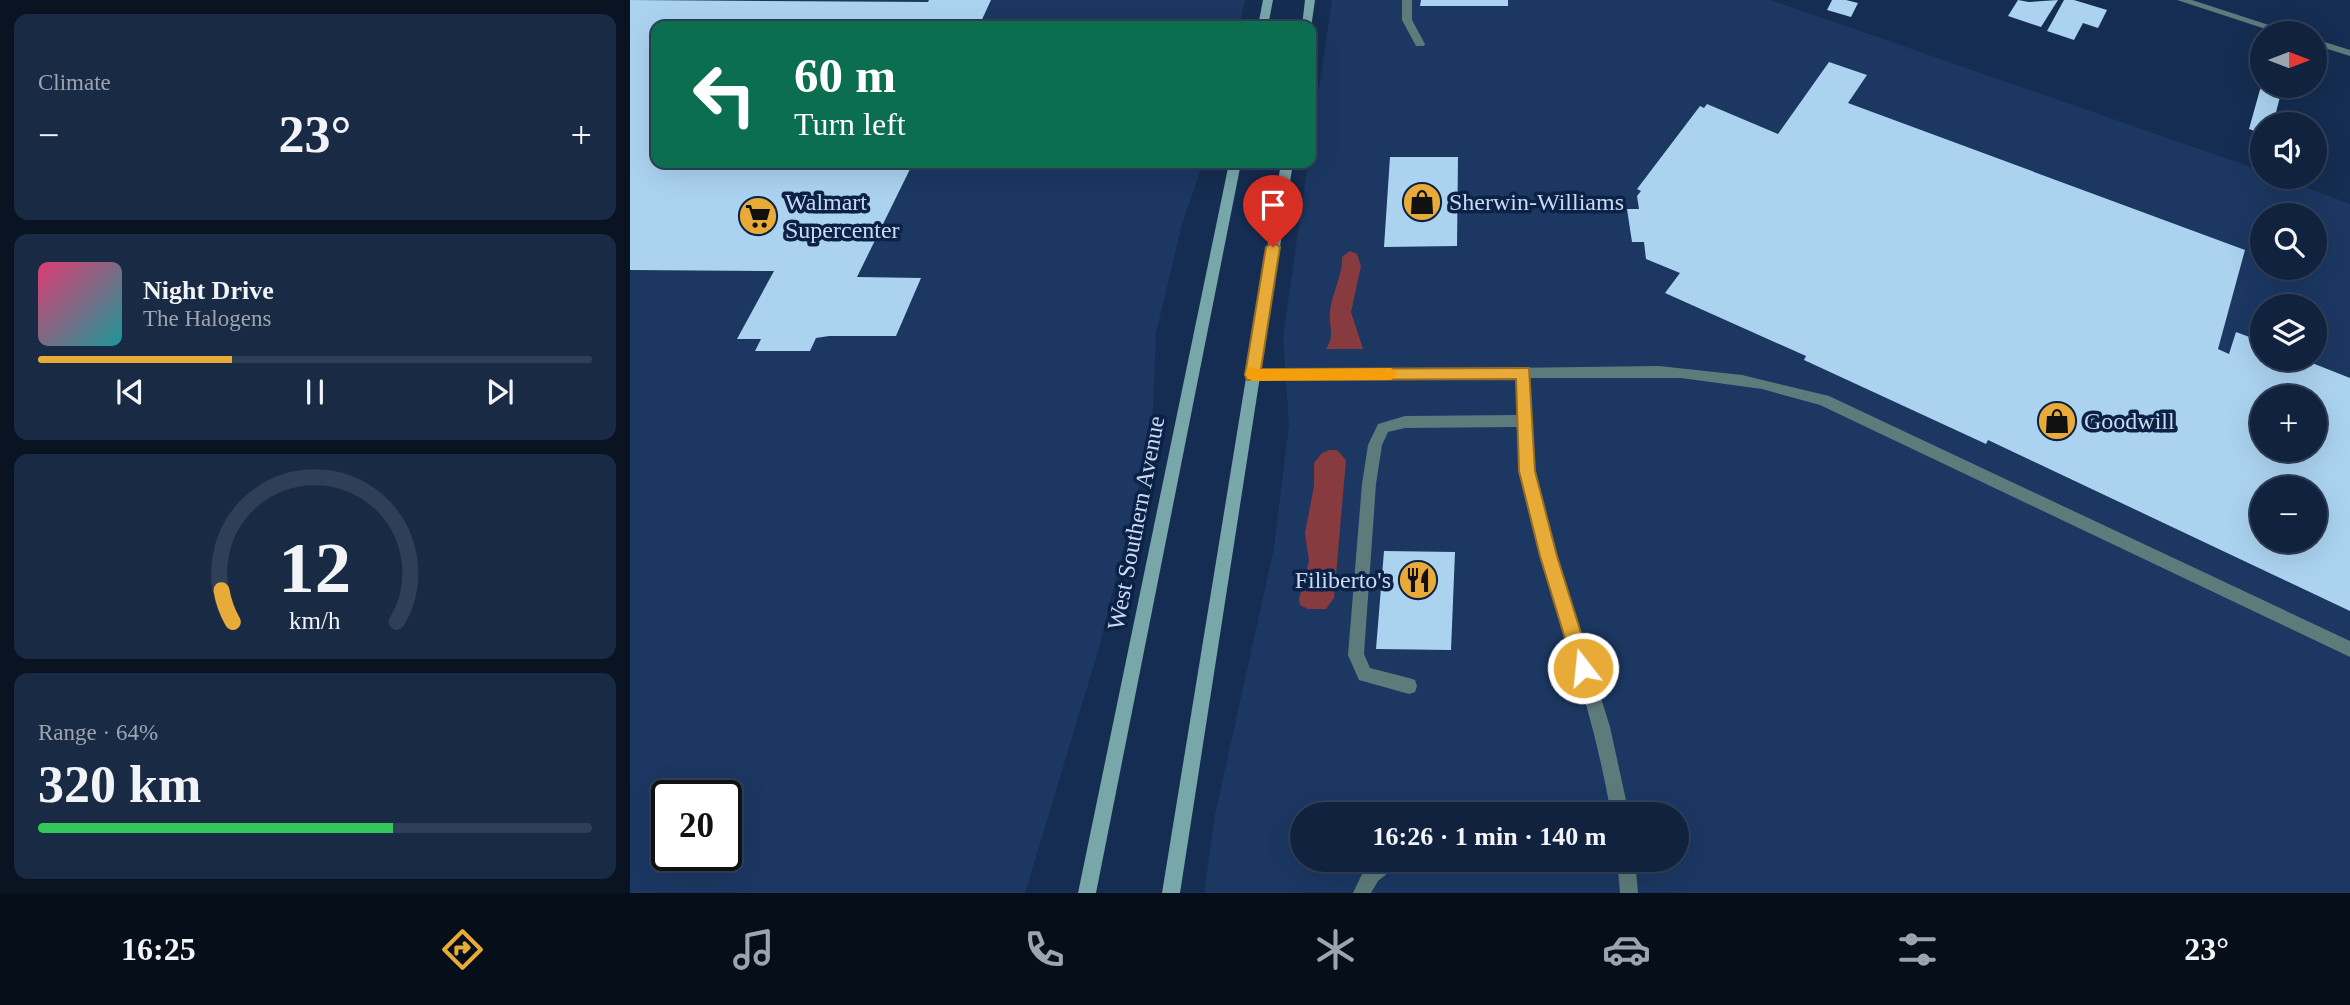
<!DOCTYPE html>
<html lang="en">
<head>
<meta charset="utf-8">
<style>
	:root { --surface:#10223e; --page:#192a45; --text:#f1f3f6; --muted:#9ca4b0; --line:#303f58; --accent:#e8ab37 }
	body { margin:0; font-family:Georgia,serif; background:var(--page); color:var(--text); height:100vh; display:flex; flex-direction:column; font-size:26px; white-space:nowrap }
	* { box-sizing:border-box; margin:0 }
	p { font-size:23px; color:var(--muted) }
	.icon { flex:none; width:38px; height:38px; fill:none; stroke:currentColor; stroke-width:2; stroke-linecap:round; stroke-linejoin:round }
	.map { position:relative; flex:1; overflow:hidden }
	.details { display:flex; flex-direction:column; gap:14px; padding:14px; background:#091322; width:630px }
	.details>* { flex:none }
	.hud { position:absolute; left:21px; top:21px; width:665px; height:147px; border-radius:14px; box-shadow:0 7px 28px #0002,0 0 0 2px var(--line); background:#0b6e4f; color:#fff; overflow:hidden }
	.needle { width:46px; rotate:90deg }
	.tools { position:absolute; left:1620px; top:21px; display:grid; gap:14px }
	.tools a { display:grid; place-items:center; width:77px; height:77px; border-radius:50%; background:var(--surface); box-shadow:0 7px 28px #0002,0 0 0 2px var(--line); font-size:35px }
	.speed { position:absolute; left:21px; top:780px; display:flex; gap:14px; font-size:35px; font-weight:700; text-align:center }
	.speed>* { display:grid; place-content:center; width:91px; height:91px; border-radius:50%; background:var(--surface); box-shadow:0 7px 28px #0002,0 0 0 2px var(--line); line-height:1 }
	.speed .limit { border:4px solid #111; border-radius:10px; background:#fff; color:#111 }
	.pin { position:absolute; display:grid; place-items:center; width:60px; height:60px; color:#fff; margin:-72px -30px; border-radius:50% 50% 50% 0; rotate:-45deg; box-shadow:0 0 7px #0007 }
	.pin .icon { rotate:45deg }
	.me { position:absolute; width:77px; margin:-38px; rotate:344deg; stroke-linejoin:round; filter:drop-shadow(0 0 5px #0008) }
	.turn { display:flex; align-items:center; gap:24px; height:147px; padding:0 28px; font-size:32px }
	.turn .icon { width:91px; height:91px; stroke-width:2.5 }
	.turn b { display:block; font-size:49px; line-height:60px }
	.big { font-size:52px; font-weight:800; line-height:1.1 }
	.details .tile { flex:1; display:flex; flex-direction:column; justify-content:center; gap:10px; min-width:0; padding:0 24px; border-radius:14px; background:var(--page) }
	.details .dial { align-items:center; gap:0 }
	.dial svg { height:182px; overflow:visible; fill:none; stroke:var(--line); stroke-width:7; stroke-linecap:round; text-anchor:middle }
	.dial text { fill:var(--text); stroke:none }
	.song { display:flex; align-items:center; gap:21px }
	.cover { width:84px; height:84px; border-radius:10px; background:linear-gradient(135deg,hsl(340 70% 55%),hsl(180 70% 35%)) }
	.played { height:7px; border-radius:4px; background:linear-gradient(90deg,var(--accent) 35%,var(--line) 35%) }
	.keys { display:flex; justify-content:space-around; direction:ltr }
	.heat { display:flex; justify-content:space-between; align-items:center; font-size:38px; direction:ltr }
	.charge { height:10px; border-radius:5px; background:linear-gradient(90deg,#34c759 64%,var(--line) 0) }
	.trip { position:absolute; left:660px; top:802px; width:399px; height:70px; border-radius:35px; background:var(--surface); box-shadow:0 7px 28px #0002,0 0 0 2px var(--line); font-weight:800; line-height:70px; text-align:center }
	.dock { display:flex; height:112px; justify-content:space-around; align-items:center; background:#060e19; color:var(--muted) }
	.dock .icon { width:49px; height:49px }
	.dock .on { color:var(--accent) }
	.dock b { font-size:32px; color:var(--text) }
	main { display:flex; flex:1; min-height:0 }
	.map>svg:first-child { display:block }
	.built { fill:#1b3762; fill-rule:evenodd }
	.green { fill:#873b3f }
	.building { fill:#abd3f0; fill-rule:evenodd }
	.lines { fill:none; stroke-linecap:round; stroke-linejoin:round }
	.service { fill:#5e7b7c; fill-rule:evenodd }
	.minor { fill:#5e7b7c; fill-rule:evenodd }
	.secondary { fill:#78a7a9; fill-rule:evenodd }
	.route { fill:#e8ab37; stroke:#976f24; stroke-width:2 }
	.slow { fill:#f59e0b }
	.labels { text-anchor:middle; stroke-width:7; stroke-linejoin:round; paint-order:stroke }
	.poi-label { font-size:24px; fill:#cbdaf2; stroke:#0b2246; text-anchor:start }
	.street-label { font-size:24px; fill:#cbdaf2; stroke:#0b2246 }
</style>
</head>
<body>
<main>
<section class="details">
<div class="tile"><p>Climate</p>
<div class="heat"><a>−</a><b class="big">23°</b><a>+</a></div>
</div>
<div class="tile">
<div class="song"><i class="cover"></i><div><b>Night Drive</b><p>The Halogens</p></div></div>
<div class="played"></div>
<div class="keys"><svg class="icon" aria-label="previous" viewBox="0 0 24 24"><path d="M18 5L8 12l10 7zM5 5v14"/></svg><svg class="icon" aria-label="pause" viewBox="0 0 24 24"><path d="M8 5v14M16 5v14"/></svg><svg class="icon" aria-label="next" viewBox="0 0 24 24"><path d="M6 5l10 7-10 7zM19 5v14"/></svg></div>
</div>
<div class="tile dial"><svg viewBox="0 0 100 80">
<path d="M14 69A42 42 0 1 1 86 69"/>
<path d="M14 69A42 42 0 0 1 9 55" stroke="#e8ab37"/>
<text x="50" y="56" font-size="32" font-weight="700">12</text>
<text x="50" y="72" font-size="11">km/h</text>
</svg></div>
<div class="tile"><p>Range · 64%</p><b class="big">320 km</b><div class="charge"></div></div>
</section>
<div class="map">
<svg width="1720" height="893" viewBox="0 0 1720 893">
	<rect width="100%" height="100%" fill="#152d52"/>
	<path class="built" d="M0,0H615L609,26H26V163H573L552,224L526,333L522,433L469,648L395,893H0ZM37,796H96V856H37Z
		M702,0H1141L1615,165L1633,171V177H1648L1720,204V893H574L585,815L644,548L659,425L653,337L678,163H681V143ZM1633,215H1685V268H1633ZM1633,306H1685V359H1633ZM1633,397H1685V450H1633ZM1633,488H1685V541H1633ZM672,814H1046V859H672Z"/>
	<path class="green" d="M720,251L727,254L731,266L721,312L733,349H696C706,332 698,328 700,311C702,293 713,275 712,257Z
		M699,450H707L716,460L704,598L696,609H678L670,605L669,599L679,561L675,533L684,486V463L692,453Z"/>
	<path class="building" d="M0,0L298,2L299,0H361L349,26H26V163H283L227,277L291,278L266,336H199L186,338L180,351H125L131,339H107L144,271L0,270Z
		M791,0H878V6H790Z
		M1202,0H1216L1228,3L1221,17L1197,10Z
		M1388,0L1399,2L1428,0L1411,27L1378,16Z
		M1434,0H1444L1477,10L1468,28L1453,23L1444,40L1417,31Z
		M1199,62L1237,75L1218,103L1615,250L1588,349L1599,354L1606,332L1633,342V359H1672L1720,378V611L1358,440L1356,444L1174,360L1176,356L1035,293L1050,273L1016,259L1014,242H1002L997,209H1009L1007,196L1011,191L1007,189L1070,106L1074,108L1077,104L1148,134ZM1633,397H1685V450H1633ZM1633,488H1685V541H1633Z
		M1631,86L1652,89L1643,124H1633V134L1619,129Z
		M760,157H828L827,246L754,247Z
		M754,551L825,552L821,650L746,649Z"/>
	<g class="lines">
		<path class="service" d="M772,0H782V20L795,44L794,46H786L772,20Z
			M1029,366L1112,375L1199,396L1720,641V657L1190,405L1132,389L1051,378H900L903,462L915,517L980,727L999,814H981C971,756 956,700 938,644C916,573 889,501 887,427L775,428L758,432L752,445L746,484L734,654L740,668L779,678L785,680L787,686L785,692L779,694L729,680L718,655L732,484L738,445L748,424L775,416L887,415V378L623,380L616,375L618,371Z
			M748,859L780,861L777,867L758,873L748,881L741,893H723L732,874Z
			M987,859H1005L1008,893H990Z"/>
		<path class="minor" d="M1547,0H1562L1663,33H1648Z
			M1685,39L1720,50V56L1685,45Z"/>
		<path class="secondary" d="M633,0H643L638,26H628Z
			M675,0H685L681,28L672,26Z
			M599,163H611L466,893H448Z
			M651,163H663L550,893H532Z"/>
	</g>
	<path class="route" d="M643,242L650,247L631,369L899,368L905,471L927,556L962,668L959,674L953,677L946,674L944,668L910,556L889,471L886,379L617,380L615,375L636,247Z"/>
	<path class="slow" d="M623,367L628,369L761,368L768,374L761,380L622,381L615,375L617,369Z"/>
	<defs>
		<g id="shop-disc" transform="scale(2.0125)"><circle r="9.5" fill="#e8ab37" stroke="#0b2246"/><path d="M-5-2.5h2.3a2.7 3.5 0 0 1 5.4 0H5L5.5 6h-11ZM-1.5-2.5h3a1.5 2.3 0 0 0-3 0Z" fill="#111"/></g>
		<g id="supermarket-disc" transform="scale(2.0125)"><circle r="9.5" fill="#e8ab37" stroke="#0b2246"/><path d="M-6-5.5h2.5l.6 2H6L4.5 2H-2.5L-4.4-4H-6ZM-1.5 3.2a1.3 1.3 0 1 0 .1 0ZM3 3.2a1.3 1.3 0 1 0 .1 0Z" fill="#111"/></g>
		<g id="restaurant-disc" transform="scale(2.0125)"><circle r="9.5" fill="#e8ab37" stroke="#0b2246"/><path d="M-5-6h1v4h1v-4h1v4h1v-4h1v5L-1.5 .5V6h-2V.5L-5-1ZM5-6V6H3V1.5H1.5Q1.5-4 5-6Z" fill="#111"/></g>
	</defs>
	<g fill-rule="evenodd">
		<use href="#shop-disc" x="792" y="202"/>
		<use href="#supermarket-disc" x="128" y="216"/>
		<use href="#shop-disc" x="1427" y="421"/>
		<use href="#restaurant-disc" x="788" y="580"/>
	</g>
	<g class="labels">
		<g class="poi-label">
			<text x="155" y="210">Walmart<tspan x="155" dy="28">Supercenter</tspan></text>
			<text x="819" y="210">Sherwin-Williams</text>
			<text x="1454" y="429">Goodwill</text>
			<text x="761" y="588" text-anchor="end">Filiberto's</text>
		</g>
		<g class="street-label">
			<text transform="translate(506 523) rotate(-79)" y="8">West Southern Avenue</text>
		</g>
	</g>
</svg>
<div class="tools">
<a><svg class="needle" viewBox="-14 -14 28 28"><path d="M0-13l5 13h-10z" fill="#e53935"/><path d="M0 13l5-13h-10z" fill="#9ca4b0"/></svg></a>
<a><svg class="icon" aria-label="sound" viewBox="0 0 24 24"><path d="M4 9h4l5-4v14l-5-4H4zM17 9q2 3 0 6"/></svg></a>
<a><svg class="icon" aria-label="search" viewBox="0 0 24 24"><circle cx="10" cy="10" r="6"/><path d="M15 15l6 6"/></svg></a>
<a><svg class="icon" aria-label="layers" viewBox="0 0 24 24"><path d="M12 4l9 5-9 5-9-5zM3 14l9 5 9-5"/></svg></a>
<a>+</a>
<a>−</a>
</div>
<div class="speed"><div class="limit">20</div></div>
<div class="pin" style="left:643px;top:247px;background:#d93025"><svg class="icon" aria-label="arrive" viewBox="0 0 24 24"><path d="M6 21V4h12l-3 4 3 4H6"/></svg></div>
<svg class="me" style="left:953px;top:668px" viewBox="-20 -20 40 40"><circle r="17" fill="#e8ab37" stroke="#fff" stroke-width="3"/><path d="M0-11L8 9 0 5-8 9z" fill="#fff"/></svg>
<div class="trip">16:26 · 1 min · 140 m</div>
<div class="hud">
<div class="turn"><svg class="icon" aria-label="left" viewBox="0 0 24 24"><path d="M17 20v-9H6M10 6l-5 5 5 5"/></svg><div><b>60 m</b>Turn left</div></div>
</div>
</div>
</main>
<nav class="dock">
<b>16:25</b>
<svg class="icon on" aria-label="directions" viewBox="0 0 24 24"><path d="M12 3l9 9-9 9-9-9zM9 14v-3h6M13 9l2 2-2 2"/></svg>
<svg class="icon" aria-label="music" viewBox="0 0 24 24"><path d="M9 18V5l10-2v13"/><circle cx="6" cy="18" r="3"/><circle cx="16" cy="16" r="3"/></svg>
<svg class="icon" aria-label="phone" viewBox="0 0 24 24"><path d="M5 4h4l2 5-3 2q2 4 5 5l2-3 5 2v4C11 20 4 13 5 4z"/></svg>
<svg class="icon" aria-label="climate" viewBox="0 0 24 24"><path d="M12 3v18M4 7l16 10M4 17L20 7"/></svg>
<svg class="icon" aria-label="car" viewBox="0 0 24 24"><path d="M5 17H2v-5l4-1 3-4h7l3 4 3 1v5h-3M9 17h6M6 11h13"/><circle cx="7" cy="17" r="2"/><circle cx="17" cy="17" r="2"/></svg>
<svg class="icon" aria-label="filters" viewBox="0 0 24 24"><path d="M4 7h16M4 17h16"/><circle cx="9" cy="7" r="2"/><circle cx="15" cy="17" r="2"/></svg>
<b>23°</b>
</nav>
</body>
</html>
